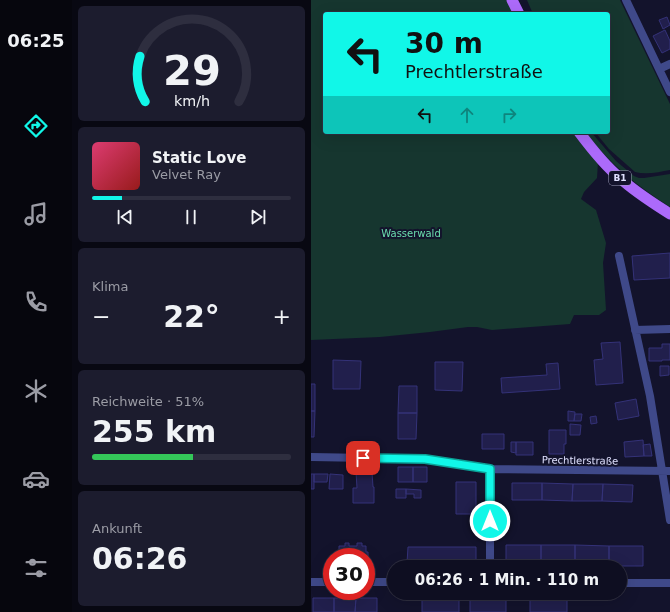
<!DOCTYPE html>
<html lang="de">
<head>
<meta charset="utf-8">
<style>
	:root { --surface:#0e0e21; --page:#1c1c2e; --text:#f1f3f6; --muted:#9b9ca5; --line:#2e2e3f; --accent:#11f7e8 }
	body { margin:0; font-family:"DejaVu Sans",sans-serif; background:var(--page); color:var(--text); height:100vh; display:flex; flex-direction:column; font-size:15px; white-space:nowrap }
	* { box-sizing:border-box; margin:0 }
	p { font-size:13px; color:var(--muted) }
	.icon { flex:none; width:22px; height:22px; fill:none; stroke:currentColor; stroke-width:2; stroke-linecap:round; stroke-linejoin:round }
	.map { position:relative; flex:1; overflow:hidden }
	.panel { display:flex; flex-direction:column; gap:6px; padding:6px; background:#080812; width:239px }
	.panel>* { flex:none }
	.hud { position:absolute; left:12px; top:12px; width:287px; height:122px; border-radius:4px; box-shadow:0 4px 16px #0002,0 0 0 1px var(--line); background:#11f7e8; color:#111; overflow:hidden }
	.speed { position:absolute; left:12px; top:548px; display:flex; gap:8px; font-size:20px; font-weight:700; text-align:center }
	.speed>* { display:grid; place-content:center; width:52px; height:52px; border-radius:50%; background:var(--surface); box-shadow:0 4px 16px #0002,0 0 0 1px var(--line); line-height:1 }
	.speed .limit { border:6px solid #d22; background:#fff; color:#111 }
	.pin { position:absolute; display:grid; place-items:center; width:34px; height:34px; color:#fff; margin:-17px; border-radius:8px; box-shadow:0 2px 6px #0006 }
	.me { position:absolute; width:44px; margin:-22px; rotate:0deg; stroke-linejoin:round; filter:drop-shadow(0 0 3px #0008) }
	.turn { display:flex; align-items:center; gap:14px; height:84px; padding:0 16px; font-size:18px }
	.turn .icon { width:52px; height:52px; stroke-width:2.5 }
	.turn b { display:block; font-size:28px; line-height:34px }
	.lanes { display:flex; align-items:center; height:38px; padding:0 16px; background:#0003; justify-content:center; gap:20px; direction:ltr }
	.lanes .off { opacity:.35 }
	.big { font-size:30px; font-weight:700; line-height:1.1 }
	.panel .widget { flex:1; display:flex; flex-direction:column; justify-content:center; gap:6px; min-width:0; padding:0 14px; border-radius:6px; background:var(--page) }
	.panel .dial { align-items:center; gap:0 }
	.dial svg { height:104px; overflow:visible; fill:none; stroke:var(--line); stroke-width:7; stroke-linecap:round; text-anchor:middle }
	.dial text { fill:var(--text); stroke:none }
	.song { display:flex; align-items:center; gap:12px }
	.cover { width:48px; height:48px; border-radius:6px; background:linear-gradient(135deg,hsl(340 70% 55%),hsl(0 70% 35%)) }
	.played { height:4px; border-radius:2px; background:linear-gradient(90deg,var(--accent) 15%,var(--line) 15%) }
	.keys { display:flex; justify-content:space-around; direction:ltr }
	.heat { display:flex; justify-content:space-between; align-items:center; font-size:22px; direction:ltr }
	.charge { height:6px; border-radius:3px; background:linear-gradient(90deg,#34c759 51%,var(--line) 0) }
	.trip { position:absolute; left:76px; top:560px; width:240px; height:40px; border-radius:20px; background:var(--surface); box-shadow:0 4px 16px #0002,0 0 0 1px var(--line); font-weight:700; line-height:40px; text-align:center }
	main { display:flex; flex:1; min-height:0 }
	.menu { display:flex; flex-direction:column; width:72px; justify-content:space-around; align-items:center; background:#06060d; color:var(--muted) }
	.menu .icon { width:28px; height:28px }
	.menu .selected { color:var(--accent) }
	.menu b { font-size:18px; color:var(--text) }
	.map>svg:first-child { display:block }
	.green { fill:#16362f }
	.building { fill:#211f4c; stroke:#343278 }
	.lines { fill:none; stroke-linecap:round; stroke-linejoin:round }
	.minor { stroke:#3f4989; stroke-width:8 }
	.primary { stroke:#ac6afa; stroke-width:11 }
	.route-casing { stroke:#0ba197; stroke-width:10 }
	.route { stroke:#11f7e8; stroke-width:7 }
	.labels { text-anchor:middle; stroke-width:4; stroke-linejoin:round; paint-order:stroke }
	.shield { fill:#13132c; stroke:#a2a2bf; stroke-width:1 }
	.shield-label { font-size:9px; font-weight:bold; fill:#dfe0fe }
	.park-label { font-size:10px; fill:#6bdeae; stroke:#13132c }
	.street-label { font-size:10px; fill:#dfe0fe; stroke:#13132c }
</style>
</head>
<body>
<main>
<nav class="menu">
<b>06:25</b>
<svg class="icon selected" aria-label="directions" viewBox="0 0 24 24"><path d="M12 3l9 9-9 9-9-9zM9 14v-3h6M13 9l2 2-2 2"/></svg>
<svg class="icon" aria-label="music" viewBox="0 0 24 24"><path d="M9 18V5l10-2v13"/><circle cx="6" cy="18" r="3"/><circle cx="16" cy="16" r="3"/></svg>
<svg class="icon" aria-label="phone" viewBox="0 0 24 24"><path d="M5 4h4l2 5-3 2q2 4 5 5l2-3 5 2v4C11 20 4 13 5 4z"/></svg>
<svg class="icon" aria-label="climate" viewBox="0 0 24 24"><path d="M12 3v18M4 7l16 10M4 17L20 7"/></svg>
<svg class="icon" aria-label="car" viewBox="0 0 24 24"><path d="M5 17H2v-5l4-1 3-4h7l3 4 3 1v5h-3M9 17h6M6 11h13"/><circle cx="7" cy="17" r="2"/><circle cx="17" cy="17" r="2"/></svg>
<svg class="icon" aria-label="filters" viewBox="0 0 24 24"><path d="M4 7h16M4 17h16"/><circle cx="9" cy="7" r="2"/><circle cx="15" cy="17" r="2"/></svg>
</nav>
<section class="panel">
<div class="widget dial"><svg viewBox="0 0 100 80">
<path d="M14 69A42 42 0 1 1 86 69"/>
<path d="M14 69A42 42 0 0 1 10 34" stroke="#11f7e8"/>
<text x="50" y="56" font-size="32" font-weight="700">29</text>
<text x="50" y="72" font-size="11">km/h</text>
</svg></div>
<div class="widget">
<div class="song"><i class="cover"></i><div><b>Static Love</b><p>Velvet Ray</p></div></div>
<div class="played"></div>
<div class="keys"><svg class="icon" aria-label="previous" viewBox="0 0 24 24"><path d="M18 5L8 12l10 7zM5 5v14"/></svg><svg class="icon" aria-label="pause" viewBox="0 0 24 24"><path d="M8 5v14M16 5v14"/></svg><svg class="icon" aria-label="next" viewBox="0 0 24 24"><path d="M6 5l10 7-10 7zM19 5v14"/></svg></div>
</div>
<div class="widget"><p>Klima</p>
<div class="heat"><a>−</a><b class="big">22°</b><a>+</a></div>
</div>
<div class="widget"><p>Reichweite · 51%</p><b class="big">255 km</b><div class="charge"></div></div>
<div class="widget"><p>Ankunft</p><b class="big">06:26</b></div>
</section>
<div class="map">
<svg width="359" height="612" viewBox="0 0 359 612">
	<rect width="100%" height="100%" fill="#13132c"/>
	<path class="green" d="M0,0H197L203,14H14V132H263L287,162L286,178L273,192L270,199L285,210L295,243L292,263L295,310L288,315H263L259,324L181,330L166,327H157L119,332L69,337L0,340Z
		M216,0H309L359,104V170C348,172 336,175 324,172L298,149L284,132H297V14H222Z
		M274,132H280L305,161L323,176L328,178H333L359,174V207C327,187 297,162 274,132Z"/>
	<path class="building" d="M356,17L359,25L352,29L348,20Z
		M354,30L359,41V49L351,53L342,36Z
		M359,253V278L323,280L321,256Z
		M309,342L312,383L285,385L283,360L292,359L290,343Z
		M351,344H359V360H351V361H338V348H351Z
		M22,360L50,361L49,389H22Z
		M124,362H152L151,391L124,390Z
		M247,363L249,389L191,393L190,378L236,375L235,364Z
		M349,366H358V375L349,376Z
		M0,384H4V411H0Z
		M88,386H106V413H87Z
		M325,399L328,416L307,420L304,403Z
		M0,411H4L3,437H0Z
		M257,411L264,412L263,421H257Z
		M87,413H106L105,439H87Z
		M264,414H271L270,421H263Z
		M285,416L286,423L280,424L279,417Z
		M259,424L270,425L269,435H259Z
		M238,430H255V444H253V454H238Z
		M171,434H193V449H171Z
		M332,440L333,456L314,457L313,442Z
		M200,442H205V453L200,452Z
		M205,442H222V455H205Z
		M339,444L341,456H333L332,445Z
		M87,467H102V482H87Z
		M102,467H116V482H102Z
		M45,472H61L62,487H63V503H42V488H46Z
		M0,474H3V489H0Z
		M3,474H17L16,482H3Z
		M19,474L32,475V489H18Z
		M145,482H165V514H145Z
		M201,483H231V500H201Z
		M231,483L262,484L261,501L231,500Z
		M262,484H292L291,501H261Z
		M292,484L322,485L321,502L291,501Z
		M85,489H95V498H85Z
		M95,489L110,490V498H103V494H95Z
		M34,543H38V546H46V543H51V546H55V552H57V557H55V562V557H28V546H34Z
		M195,545H230V565H195Z
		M230,545H264V566L230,565Z
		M264,545L298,546V566H264Z
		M298,546H332V566H298Z
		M97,547H165V564L96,563Z
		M2,598H23V612H2Z
		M23,598H45L44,612H23Z
		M45,598H66V612H44Z
		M111,598H148V612H111Z
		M159,598H195V612H159Z
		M219,599H256V612H219Z"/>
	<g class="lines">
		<path class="minor" d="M315,0L359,92
			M348,69L359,64
			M308,256L339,396L359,520
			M324,330L359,329
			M0,457L114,459L179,469L359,471
			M179,469V567
			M0,582H21
			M55,582H83
			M309,583H359"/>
		<path class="primary" d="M201,0L208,14
			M268,132C280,148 293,165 309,178C324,192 342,203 359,214"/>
	</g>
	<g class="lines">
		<g class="route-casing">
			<path id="route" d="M52,458L114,459L179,469V521"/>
		</g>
		<use href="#route" class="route"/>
	</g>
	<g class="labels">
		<rect class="shield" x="298" y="171" width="22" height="14" rx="3"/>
		<g class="shield-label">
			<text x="309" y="181">B1</text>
		</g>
		<g class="park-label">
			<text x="100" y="237">Wasserwald</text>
		</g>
		<g class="street-label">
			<text transform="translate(269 460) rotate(1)" y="4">Prechtlerstraße</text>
		</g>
	</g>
</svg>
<div class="speed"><div class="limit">30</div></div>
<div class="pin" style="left:52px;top:458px;background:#d93025"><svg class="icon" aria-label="arrive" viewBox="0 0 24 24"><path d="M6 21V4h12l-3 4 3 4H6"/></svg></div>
<svg class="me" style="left:179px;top:521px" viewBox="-20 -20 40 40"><circle r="17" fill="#11f7e8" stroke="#fff" stroke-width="3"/><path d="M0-11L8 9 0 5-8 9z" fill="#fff"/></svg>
<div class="trip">06:26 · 1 Min. · 110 m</div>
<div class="hud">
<div class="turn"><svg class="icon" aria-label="left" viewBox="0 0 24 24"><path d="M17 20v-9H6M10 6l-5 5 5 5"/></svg><div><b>30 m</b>Prechtlerstraße</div></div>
<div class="lanes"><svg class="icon" aria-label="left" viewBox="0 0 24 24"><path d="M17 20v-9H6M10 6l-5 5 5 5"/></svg><svg class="icon off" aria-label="ahead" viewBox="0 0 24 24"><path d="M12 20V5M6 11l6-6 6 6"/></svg><svg class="icon off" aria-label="right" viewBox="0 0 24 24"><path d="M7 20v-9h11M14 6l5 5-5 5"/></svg></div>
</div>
</div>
</main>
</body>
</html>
